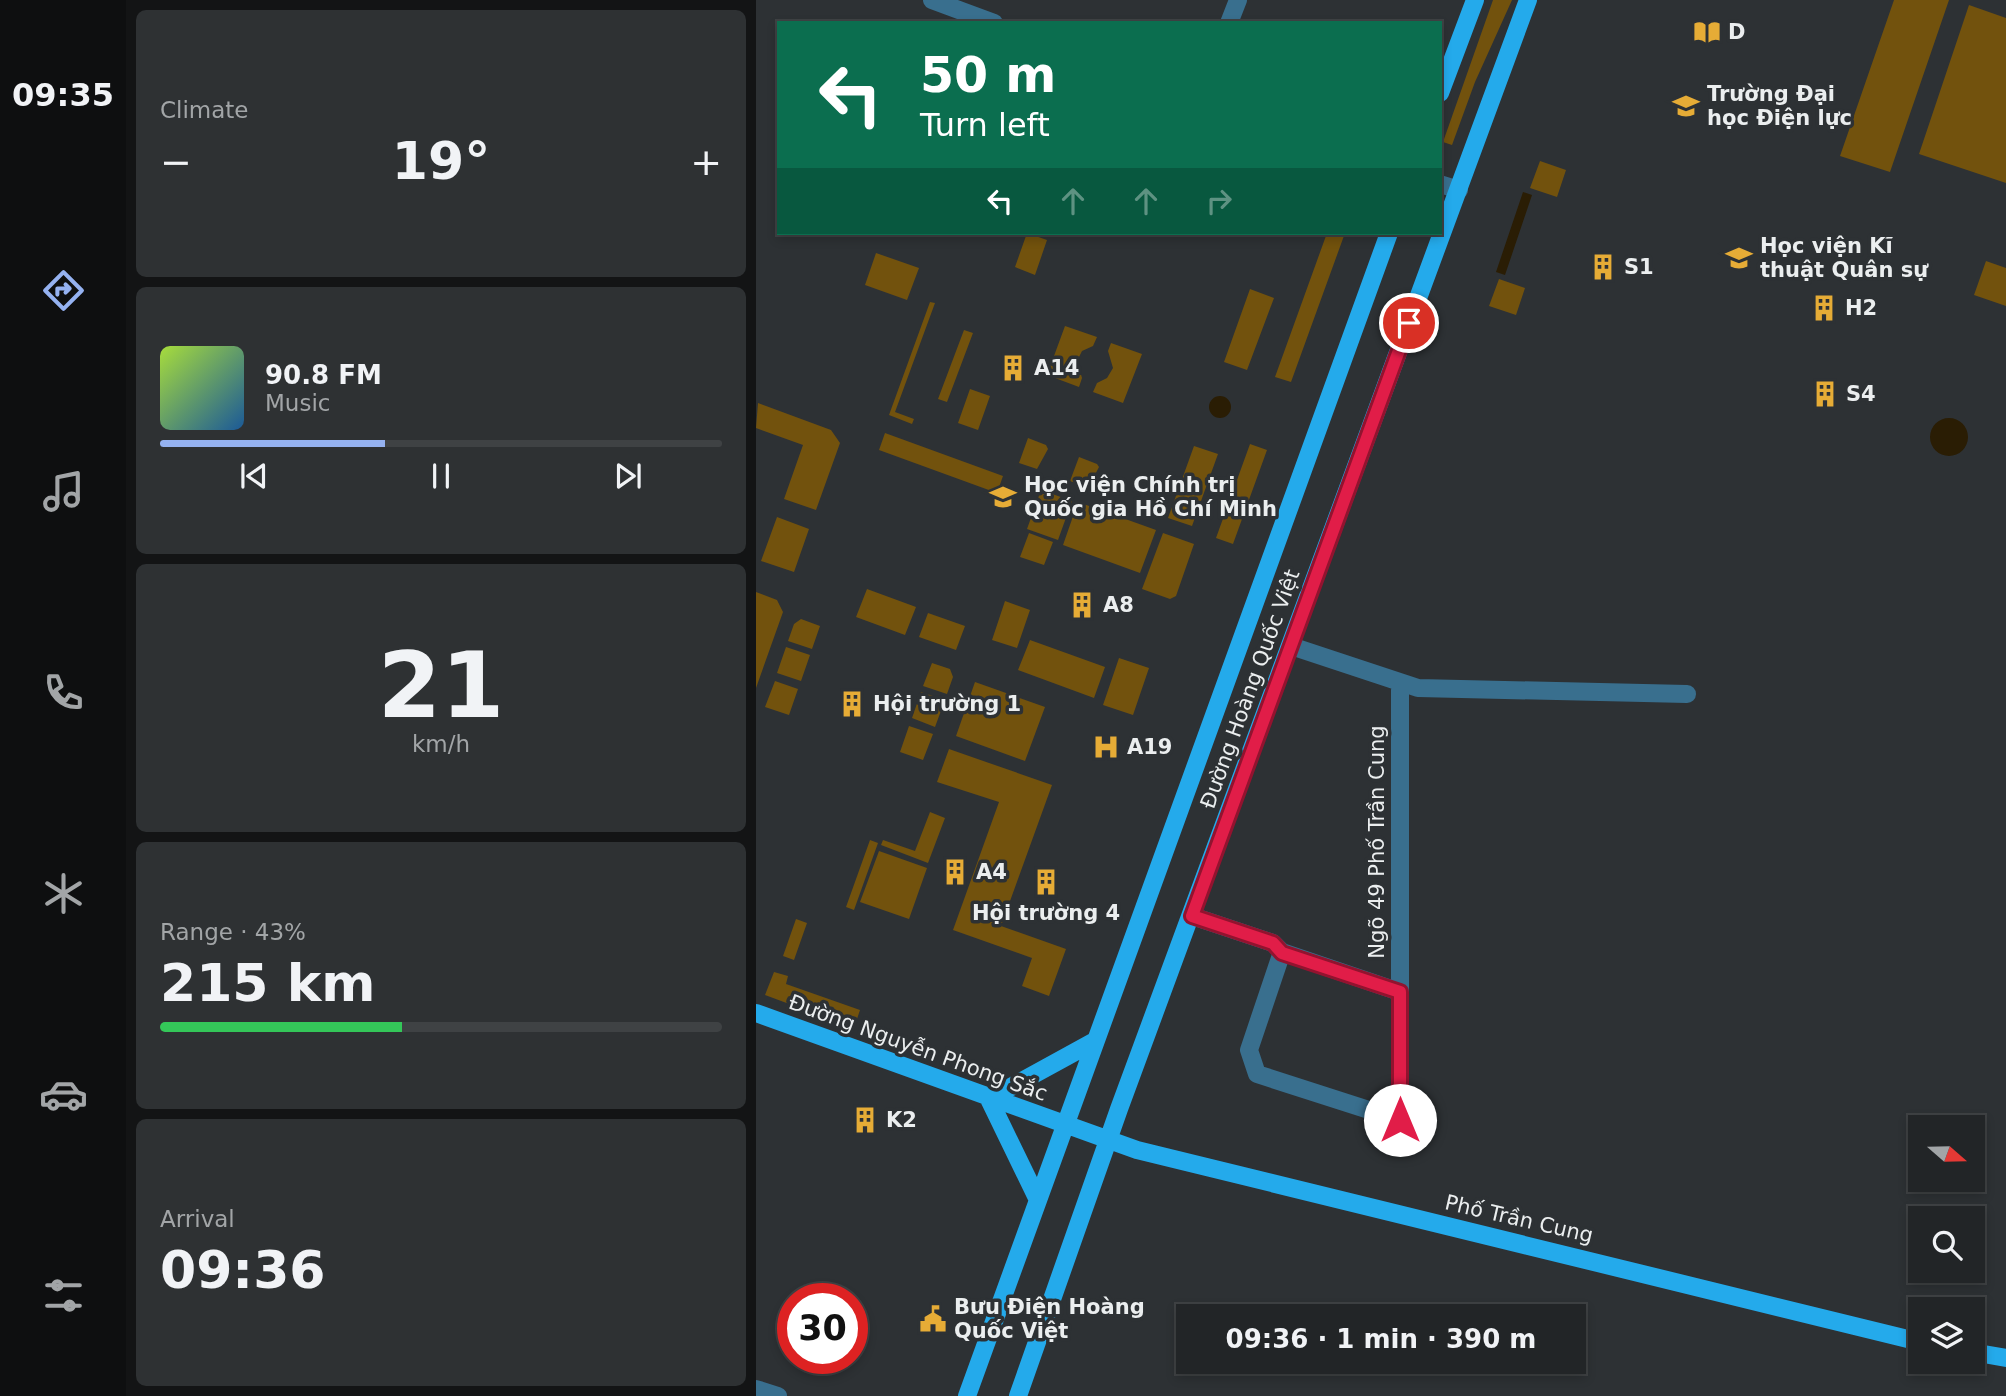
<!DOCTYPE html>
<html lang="en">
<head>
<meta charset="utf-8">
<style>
	:root { --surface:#222527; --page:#2e3133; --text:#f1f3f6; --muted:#a2a5a7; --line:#3f4244; --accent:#95b2f1 }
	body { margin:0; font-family:"DejaVu Sans",sans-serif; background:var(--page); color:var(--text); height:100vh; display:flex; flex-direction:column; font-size:26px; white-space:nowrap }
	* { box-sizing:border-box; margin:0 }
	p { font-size:23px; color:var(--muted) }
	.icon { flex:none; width:38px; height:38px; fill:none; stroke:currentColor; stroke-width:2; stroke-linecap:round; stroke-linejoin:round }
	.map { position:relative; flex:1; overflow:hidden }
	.sheet { display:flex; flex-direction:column; gap:10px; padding:10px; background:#131415; width:630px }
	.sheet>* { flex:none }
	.hud { position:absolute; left:21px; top:21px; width:665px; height:214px; border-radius:0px; box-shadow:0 4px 10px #0003,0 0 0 2px var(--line); background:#0b6e4f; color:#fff; overflow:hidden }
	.needle { width:46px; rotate:110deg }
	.buttons { position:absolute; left:1152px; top:1115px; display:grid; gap:14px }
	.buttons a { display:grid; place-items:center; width:77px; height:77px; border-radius:0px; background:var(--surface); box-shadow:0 4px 10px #0003,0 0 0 2px var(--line); font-size:35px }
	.speed { position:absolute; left:21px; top:1283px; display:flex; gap:14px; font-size:35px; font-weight:700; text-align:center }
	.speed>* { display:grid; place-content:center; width:91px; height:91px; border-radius:50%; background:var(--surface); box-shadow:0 4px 10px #0003,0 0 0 2px var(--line); line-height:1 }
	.speed .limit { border:10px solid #d22; background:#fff; color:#111 }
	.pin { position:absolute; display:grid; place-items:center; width:60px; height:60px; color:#fff; margin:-30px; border:4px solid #fff; border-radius:50%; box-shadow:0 2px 7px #0007 }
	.me { position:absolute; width:77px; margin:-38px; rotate:0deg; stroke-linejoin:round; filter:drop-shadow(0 0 5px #0008) }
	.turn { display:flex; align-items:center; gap:24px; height:147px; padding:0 28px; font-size:32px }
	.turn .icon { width:91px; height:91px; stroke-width:2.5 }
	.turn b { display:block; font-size:49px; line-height:60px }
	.lanes { display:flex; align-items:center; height:66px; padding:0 28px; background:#0003; justify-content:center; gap:35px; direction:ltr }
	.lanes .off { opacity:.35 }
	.big { font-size:52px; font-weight:800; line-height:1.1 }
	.sheet .card { flex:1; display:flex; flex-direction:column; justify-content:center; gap:10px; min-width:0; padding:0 24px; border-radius:10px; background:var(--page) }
	.sheet .dial { align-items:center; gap:0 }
	.dial b { font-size:91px; line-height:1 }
	.song { display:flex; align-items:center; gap:21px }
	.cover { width:84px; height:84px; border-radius:10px; background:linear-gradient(135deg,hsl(80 70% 55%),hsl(210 70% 35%)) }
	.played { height:7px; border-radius:4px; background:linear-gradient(90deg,var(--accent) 40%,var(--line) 40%) }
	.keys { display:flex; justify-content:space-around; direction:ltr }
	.heat { display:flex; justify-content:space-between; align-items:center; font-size:38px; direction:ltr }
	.charge { height:10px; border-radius:5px; background:linear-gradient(90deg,#34c759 43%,var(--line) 0) }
	.trip { position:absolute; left:420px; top:1304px; width:410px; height:70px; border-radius:0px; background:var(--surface); box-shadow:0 4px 10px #0003,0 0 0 2px var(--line); font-weight:800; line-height:70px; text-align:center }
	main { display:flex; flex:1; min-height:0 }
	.tab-bar { display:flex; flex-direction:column; width:126px; justify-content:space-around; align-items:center; background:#0e0f10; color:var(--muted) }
	.tab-bar .icon { width:49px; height:49px }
	.tab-bar .on { color:var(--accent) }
	.tab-bar b { font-size:32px; color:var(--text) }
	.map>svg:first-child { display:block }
	.green { fill:#72520d }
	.water { fill:#2a1d04 }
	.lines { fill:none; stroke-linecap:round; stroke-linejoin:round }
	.minor { stroke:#396f8e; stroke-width:18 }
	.major { stroke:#24aaeb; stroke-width:18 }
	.route-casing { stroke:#92132f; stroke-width:18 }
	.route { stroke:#e11d48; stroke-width:12 }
	.labels { text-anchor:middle; stroke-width:7; stroke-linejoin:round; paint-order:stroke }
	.poi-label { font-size:21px; font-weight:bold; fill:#ebeeef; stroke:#2d3134; text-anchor:start }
	.street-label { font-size:21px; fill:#ebeeef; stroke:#2d3134 }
</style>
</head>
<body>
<main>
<nav class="tab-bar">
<b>09:35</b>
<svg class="icon on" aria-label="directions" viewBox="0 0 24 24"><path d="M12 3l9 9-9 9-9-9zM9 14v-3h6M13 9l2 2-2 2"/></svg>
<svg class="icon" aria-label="music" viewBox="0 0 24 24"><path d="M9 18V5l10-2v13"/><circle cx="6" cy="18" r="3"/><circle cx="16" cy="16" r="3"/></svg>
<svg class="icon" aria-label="phone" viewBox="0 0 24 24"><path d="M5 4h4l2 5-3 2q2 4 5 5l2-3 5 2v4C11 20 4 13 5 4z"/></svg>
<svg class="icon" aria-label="climate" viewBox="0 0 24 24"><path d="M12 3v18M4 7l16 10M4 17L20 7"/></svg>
<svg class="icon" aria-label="car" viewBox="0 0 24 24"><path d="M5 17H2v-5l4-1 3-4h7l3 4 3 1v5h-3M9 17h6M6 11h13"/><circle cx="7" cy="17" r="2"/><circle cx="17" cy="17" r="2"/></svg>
<svg class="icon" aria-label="filters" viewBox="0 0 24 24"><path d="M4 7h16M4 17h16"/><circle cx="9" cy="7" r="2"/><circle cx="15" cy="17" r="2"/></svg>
</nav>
<section class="sheet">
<div class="card"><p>Climate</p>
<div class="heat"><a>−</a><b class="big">19°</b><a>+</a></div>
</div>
<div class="card">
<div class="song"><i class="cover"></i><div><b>90.8 FM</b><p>Music</p></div></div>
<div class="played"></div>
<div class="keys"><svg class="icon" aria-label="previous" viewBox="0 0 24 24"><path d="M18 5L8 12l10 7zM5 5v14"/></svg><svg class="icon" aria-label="pause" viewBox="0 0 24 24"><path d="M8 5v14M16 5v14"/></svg><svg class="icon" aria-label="next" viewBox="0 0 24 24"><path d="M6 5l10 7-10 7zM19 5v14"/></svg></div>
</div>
<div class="card dial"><b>21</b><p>km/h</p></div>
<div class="card"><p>Range · 43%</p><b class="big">215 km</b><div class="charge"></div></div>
<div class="card"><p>Arrival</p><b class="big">09:36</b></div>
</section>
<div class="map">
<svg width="1250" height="1396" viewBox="0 0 1250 1396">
	<rect width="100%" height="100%" fill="#2d3134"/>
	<path class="green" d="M737,0H756L719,82L696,145L687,142Z
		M1138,0H1193L1134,172L1084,156Z
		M1213,5L1250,18V183L1163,154Z
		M784,161L810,170L801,197L774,188Z
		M271,233L291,240L279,275L259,267Z
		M571,233H589L535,382L519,377Z
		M120,253L163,268L151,300L109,285Z
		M1230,261L1250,268V306L1218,295Z
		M743,279L769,288L760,315L733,306Z
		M494,289L518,298L491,370L468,362Z
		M174,302L179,303L139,412L158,419L156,424L133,415Z
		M309,326L341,337L337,346L326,351L321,361L326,378L323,387L291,375Z
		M208,330L217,333L191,402L182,399Z
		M355,343L386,354L367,403L337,392L341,383L351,378L357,368L352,351Z
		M214,389L234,396L222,430L202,423Z
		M2,403L75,430L84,443L60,510L28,499L47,445L0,428Z
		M129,433L247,476L241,493L123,450Z
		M272,438L290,445L292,449L281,469L263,463Z
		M494,444L511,450L477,544L460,538Z
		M438,446L462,454L436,526L412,518Z
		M323,457L341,464L343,467L332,488L314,481Z
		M285,490L316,501L302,540L271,529Z
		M322,502L400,530L384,573L307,545Z
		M21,517L53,529L38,572L5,561Z
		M273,533L297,542L288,565L264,557Z
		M407,533L438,544L420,596L414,599L386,589Z
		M111,589L160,607L149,635L100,617Z
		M0,592L21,600L27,612L0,688Z
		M249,601L274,610L261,648L236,640Z
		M172,613L209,626L200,650L163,637Z
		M45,619L64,626L56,649L32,641L38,624Z
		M274,640L349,667L338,698L262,670Z
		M30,647L54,655L45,681L21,673Z
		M363,658L393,668L377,715L347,705Z
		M176,663L194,669L197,677L191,694L167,686Z
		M19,681L42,689L33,715L9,707Z
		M219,682L289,707L269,761L200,736Z
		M165,692L189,700L179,727L156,718Z
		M153,726L177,734L167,760L144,752Z
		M193,749L296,785L245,926L310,949L293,996L266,986L276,958L197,930L243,802L181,782Z
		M174,812L189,818L172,863L125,845L127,840L159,851Z
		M114,840L122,843L98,910L90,907Z
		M123,851L171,868L153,919L104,902Z
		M40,919L51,923L38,960L27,956Z
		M18,972L32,976L30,984L104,1010L98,1028L9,995Z"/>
	<path class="water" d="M767,192L776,195L749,275L740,272Z
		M453 407a11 11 0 1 1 22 0a11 11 0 1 1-22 0Z
		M1174 437a19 19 0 1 1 38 0a19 19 0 1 1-38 0Z"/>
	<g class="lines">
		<path class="minor" d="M176,0L238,23
			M473,23L482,0
			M684,184L703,190
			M535,646L662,688L931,694
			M436,916L517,943L526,952L644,992
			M526,952L493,1050L501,1074L644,1120V690
			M0,1389L22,1396"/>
		<path class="major" d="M684,93L719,0
			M0,1013L381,1150L1164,1342
			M233,1099L339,1041
			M233,1099L282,1200
			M1216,1352L1250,1358
			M211,1396L633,233
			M262,1396L363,1109L772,0"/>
	</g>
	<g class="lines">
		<g class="route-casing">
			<path id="route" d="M644,1120V992L526,953L517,943L436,916L653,323"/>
		</g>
		<use href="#route" class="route"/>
	</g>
	<defs>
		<g id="library-bare" transform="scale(2.1)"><path d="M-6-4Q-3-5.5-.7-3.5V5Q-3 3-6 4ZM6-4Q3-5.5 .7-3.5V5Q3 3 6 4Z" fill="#e6ac36" stroke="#2d3134" stroke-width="2.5" paint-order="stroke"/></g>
		<g id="university-bare" transform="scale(2.1)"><path d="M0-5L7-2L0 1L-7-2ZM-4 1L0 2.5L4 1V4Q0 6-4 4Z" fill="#e6ac36" stroke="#2d3134" stroke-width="2.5" paint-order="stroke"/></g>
		<g id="building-bare" transform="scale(2.1)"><path d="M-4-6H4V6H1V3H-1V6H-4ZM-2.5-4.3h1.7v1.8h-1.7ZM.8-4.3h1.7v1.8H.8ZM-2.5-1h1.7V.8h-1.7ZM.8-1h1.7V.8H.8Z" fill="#e6ac36" stroke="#2d3134" stroke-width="2.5" paint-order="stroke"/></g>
		<g id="hospital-bare" transform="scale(2.1)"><path d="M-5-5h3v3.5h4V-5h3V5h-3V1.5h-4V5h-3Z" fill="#e6ac36" stroke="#2d3134" stroke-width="2.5" paint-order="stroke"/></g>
		<g id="civic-bare" transform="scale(2.1)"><path d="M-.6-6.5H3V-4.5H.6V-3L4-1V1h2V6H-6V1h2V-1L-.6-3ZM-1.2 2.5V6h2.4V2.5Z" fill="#e6ac36" stroke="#2d3134" stroke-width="2.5" paint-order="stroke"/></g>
	</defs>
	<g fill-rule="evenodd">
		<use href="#library-bare" x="951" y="32"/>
		<use href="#university-bare" x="930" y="106"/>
		<use href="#university-bare" x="983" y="258"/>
		<use href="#building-bare" x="847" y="267"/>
		<use href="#building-bare" x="1068" y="308"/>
		<use href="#building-bare" x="257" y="368"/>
		<use href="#building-bare" x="1069" y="394"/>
		<use href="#university-bare" x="247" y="497"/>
		<use href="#building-bare" x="326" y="605"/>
		<use href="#building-bare" x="96" y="704"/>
		<use href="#hospital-bare" x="350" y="747"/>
		<use href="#building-bare" x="199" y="872"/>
		<use href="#building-bare" x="290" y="882"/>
		<use href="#building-bare" x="109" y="1120"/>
		<use href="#civic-bare" x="177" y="1319"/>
	</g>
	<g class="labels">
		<g class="poi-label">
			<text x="972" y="39">D</text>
			<text x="951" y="101">Trường Đại<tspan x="951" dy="24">học Điện lực</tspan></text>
			<text x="1004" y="253">Học viện Kĩ<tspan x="1004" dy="24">thuật Quân sự</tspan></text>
			<text x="868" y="274">S1</text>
			<text x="1089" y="315">H2</text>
			<text x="278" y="375">A14</text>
			<text x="1090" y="401">S4</text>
			<text x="268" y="492">Học viện Chính trị<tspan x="268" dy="24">Quốc gia Hồ Chí Minh</tspan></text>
			<text x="347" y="612">A8</text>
			<text x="117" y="711">Hội trường 1</text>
			<text x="371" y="754">A19</text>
			<text x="220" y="879">A4</text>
			<text x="290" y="920" text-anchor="middle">Hội trường 4</text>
			<text x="130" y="1127">K2</text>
			<text x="198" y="1314">Bưu Điện Hoàng<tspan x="198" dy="24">Quốc Việt</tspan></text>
		</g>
		<g class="street-label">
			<text transform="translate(494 689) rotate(-70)" y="7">Đường Hoàng Quốc Việt</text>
			<text transform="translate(621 842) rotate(-90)" y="7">Ngõ 49 Phố Trần Cung</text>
			<text transform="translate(162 1048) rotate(20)" y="7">Đường Nguyễn Phong Sắc</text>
			<text transform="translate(763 1219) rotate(13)" y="7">Phố Trần Cung</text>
		</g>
	</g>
</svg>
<div class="buttons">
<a><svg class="needle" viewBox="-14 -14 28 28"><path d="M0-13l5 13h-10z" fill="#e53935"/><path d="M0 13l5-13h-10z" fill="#a2a5a7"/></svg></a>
<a><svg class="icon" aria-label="search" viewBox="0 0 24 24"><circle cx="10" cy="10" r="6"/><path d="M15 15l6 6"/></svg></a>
<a><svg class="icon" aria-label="layers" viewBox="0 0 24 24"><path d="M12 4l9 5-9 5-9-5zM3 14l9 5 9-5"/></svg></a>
</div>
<div class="speed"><div class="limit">30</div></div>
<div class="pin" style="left:653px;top:323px;background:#d93025"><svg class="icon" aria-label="arrive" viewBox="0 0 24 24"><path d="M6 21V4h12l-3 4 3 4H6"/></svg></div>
<svg class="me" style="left:644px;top:1120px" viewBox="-20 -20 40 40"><circle r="19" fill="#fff"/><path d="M0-13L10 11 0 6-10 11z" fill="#e11d48"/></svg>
<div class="trip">09:36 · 1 min · 390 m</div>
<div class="hud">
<div class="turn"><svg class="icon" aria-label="left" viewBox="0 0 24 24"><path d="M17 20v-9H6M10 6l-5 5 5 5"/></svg><div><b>50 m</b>Turn left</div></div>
<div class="lanes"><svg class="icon" aria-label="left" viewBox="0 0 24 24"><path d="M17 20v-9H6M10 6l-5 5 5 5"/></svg><svg class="icon off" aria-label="ahead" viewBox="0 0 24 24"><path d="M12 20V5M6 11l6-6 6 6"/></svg><svg class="icon off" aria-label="ahead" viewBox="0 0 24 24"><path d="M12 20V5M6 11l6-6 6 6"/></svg><svg class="icon off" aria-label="right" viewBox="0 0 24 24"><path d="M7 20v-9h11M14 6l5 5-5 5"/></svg></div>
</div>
</div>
</main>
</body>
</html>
